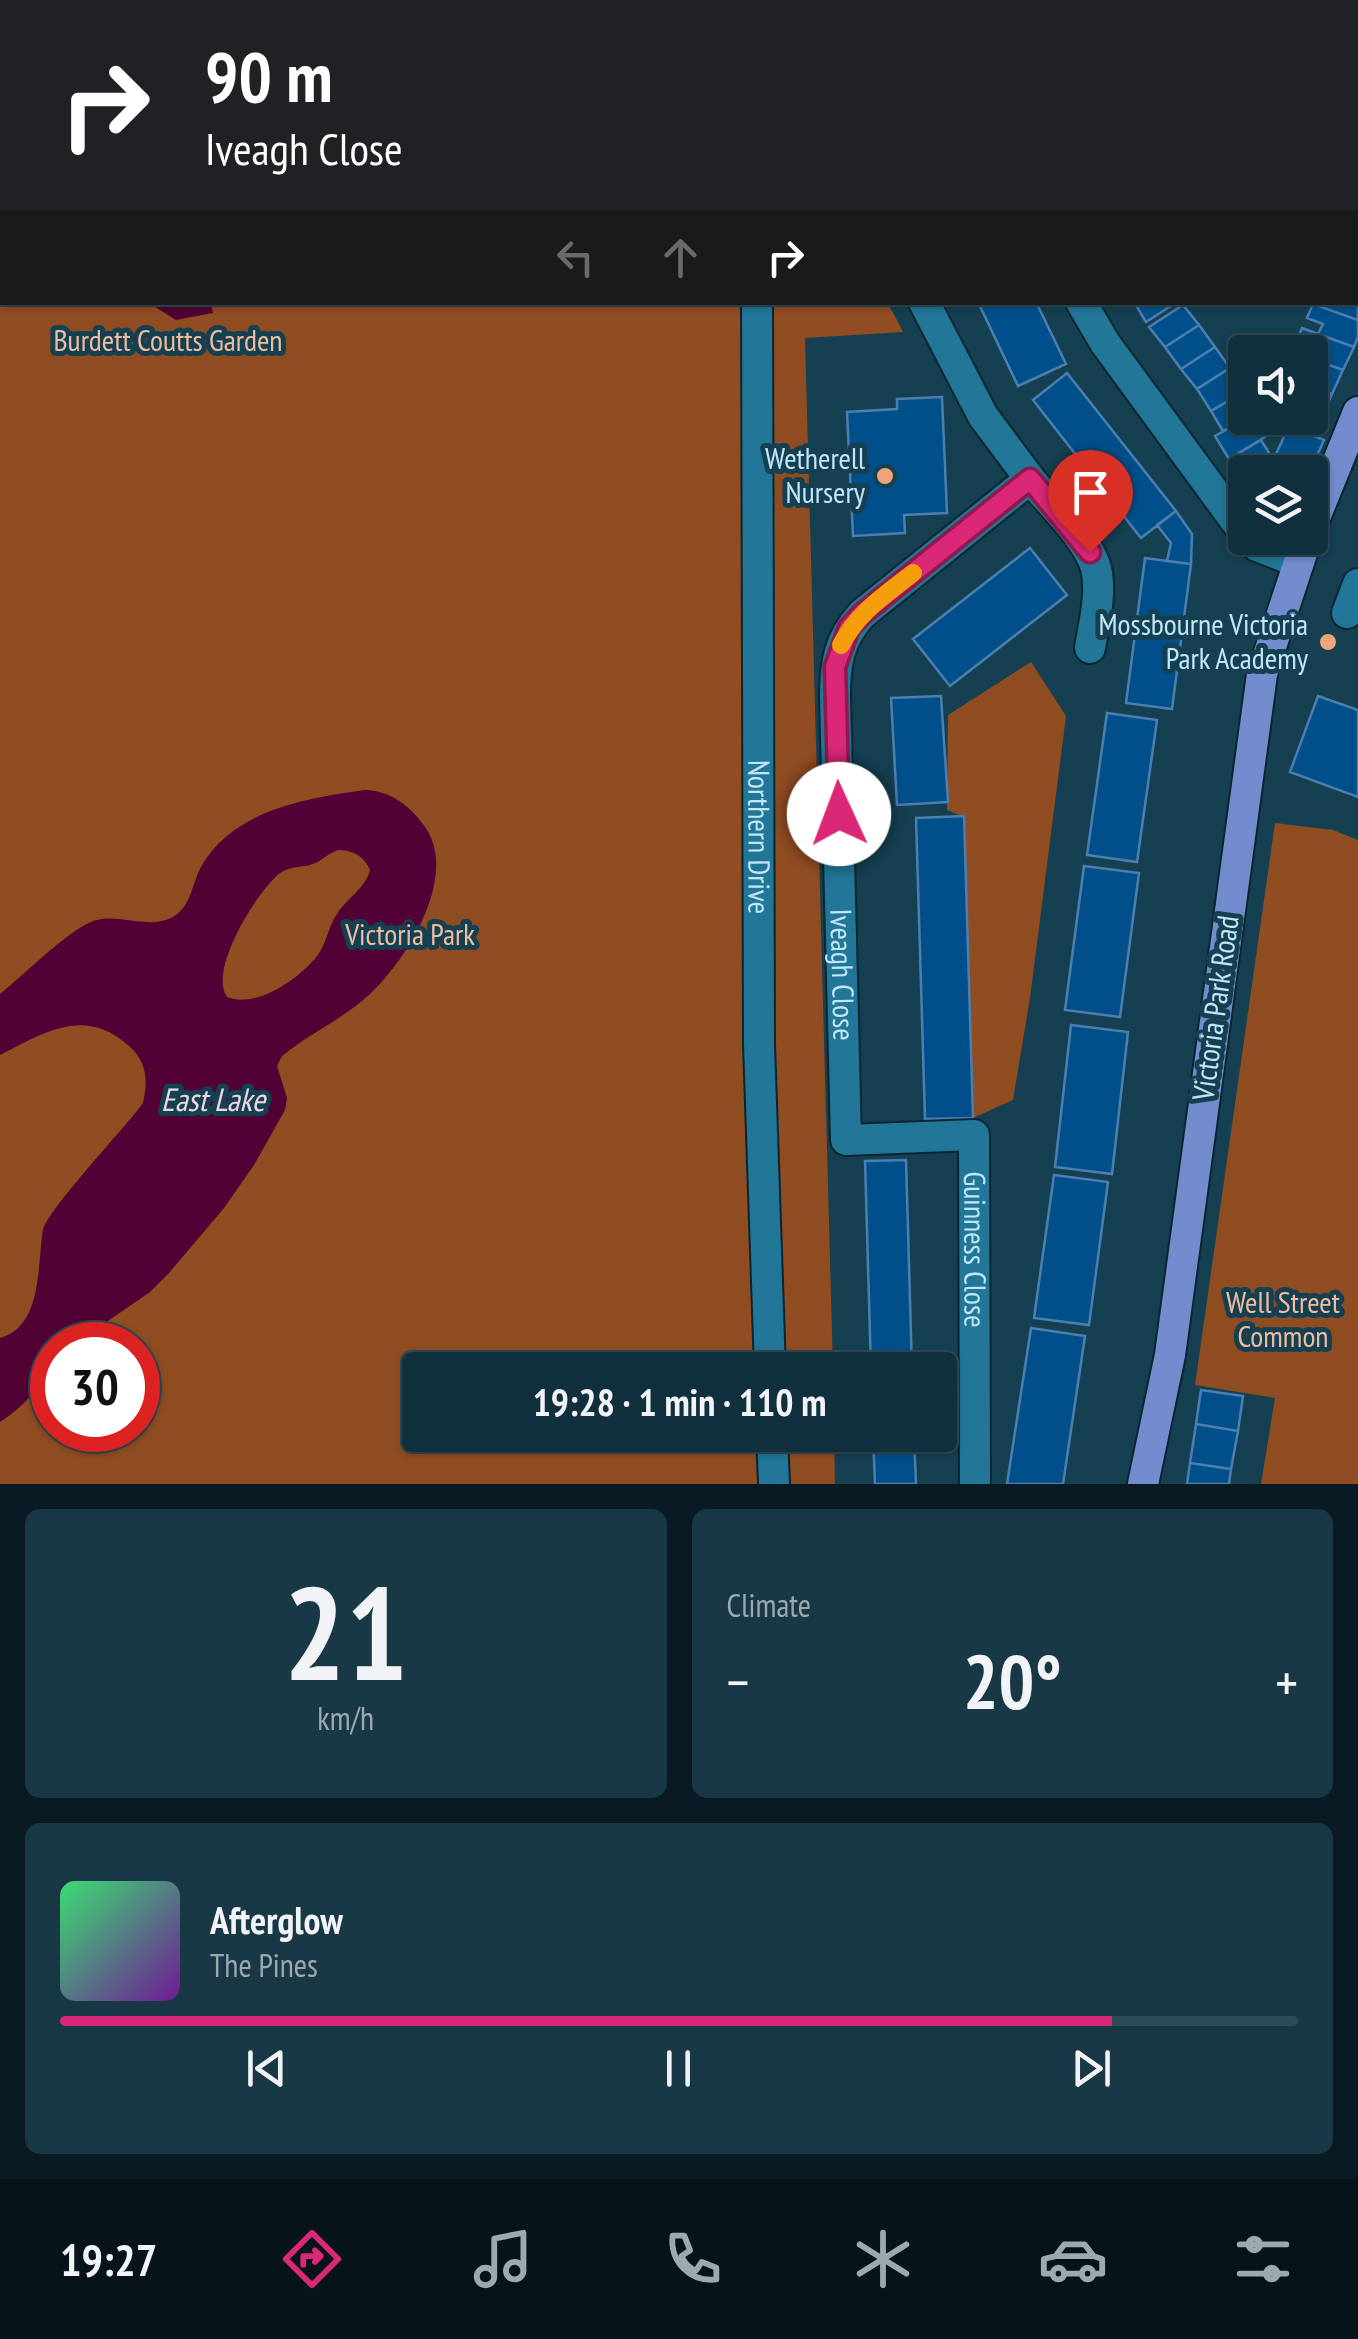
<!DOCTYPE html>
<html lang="en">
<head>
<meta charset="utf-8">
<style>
	:root { --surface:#10303e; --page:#193845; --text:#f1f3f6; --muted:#9ca9b0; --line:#304b58; --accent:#db2777 }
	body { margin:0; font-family:"PT Sans Narrow",sans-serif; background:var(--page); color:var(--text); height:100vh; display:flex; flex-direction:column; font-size:38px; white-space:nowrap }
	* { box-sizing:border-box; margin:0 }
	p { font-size:32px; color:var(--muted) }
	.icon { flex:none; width:55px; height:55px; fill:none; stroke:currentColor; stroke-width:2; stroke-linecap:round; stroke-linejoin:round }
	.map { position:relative; height:1484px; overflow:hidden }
	.details { display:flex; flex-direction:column; gap:25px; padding:25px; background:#091a22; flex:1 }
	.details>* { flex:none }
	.top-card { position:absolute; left:0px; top:0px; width:1360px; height:305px; box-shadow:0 2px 8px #0004,0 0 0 2px var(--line); background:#202124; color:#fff; overflow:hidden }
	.fabs { position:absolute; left:1228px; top:335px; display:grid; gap:20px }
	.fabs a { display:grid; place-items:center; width:100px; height:100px; border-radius:10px; background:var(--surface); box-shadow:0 2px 8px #0004,0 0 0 2px var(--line); font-size:50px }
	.speed { position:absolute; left:30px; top:1322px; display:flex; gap:20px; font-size:50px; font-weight:700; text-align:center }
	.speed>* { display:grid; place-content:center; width:130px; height:130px; border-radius:50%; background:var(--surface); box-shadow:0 2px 8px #0004,0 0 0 2px var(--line); line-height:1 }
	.speed .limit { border:15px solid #d22; background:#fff; color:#111 }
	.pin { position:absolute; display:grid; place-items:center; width:85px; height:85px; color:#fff; margin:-102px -42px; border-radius:50% 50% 50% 0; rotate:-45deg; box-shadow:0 0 10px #0007 }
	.pin .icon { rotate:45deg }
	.me { position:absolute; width:110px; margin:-55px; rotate:358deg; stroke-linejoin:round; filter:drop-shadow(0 0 8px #0008) }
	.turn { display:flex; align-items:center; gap:35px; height:210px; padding:0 40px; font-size:45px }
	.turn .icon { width:130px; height:130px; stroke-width:2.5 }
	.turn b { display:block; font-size:70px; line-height:85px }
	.lanes { display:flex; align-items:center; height:95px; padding:0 40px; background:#0003; justify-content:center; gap:50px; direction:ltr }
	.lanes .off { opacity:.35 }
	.big { font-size:75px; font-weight:700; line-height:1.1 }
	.details .widget { flex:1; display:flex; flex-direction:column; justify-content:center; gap:15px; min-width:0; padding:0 35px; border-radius:15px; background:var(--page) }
	.details .dial { align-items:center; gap:0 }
	.dial b { font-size:130px; line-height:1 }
	.song { display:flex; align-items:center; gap:30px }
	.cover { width:120px; height:120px; border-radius:15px; background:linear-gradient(135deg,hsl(140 70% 55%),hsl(280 70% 35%)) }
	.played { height:10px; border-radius:5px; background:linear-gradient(90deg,var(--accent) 85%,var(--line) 85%) }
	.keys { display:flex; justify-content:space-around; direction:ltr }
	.heat { display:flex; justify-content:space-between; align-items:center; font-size:55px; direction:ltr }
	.details .tiles { flex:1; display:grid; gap:25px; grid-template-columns:1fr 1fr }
	.widget:last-child { grid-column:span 2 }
	.trip { position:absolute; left:402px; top:1352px; width:555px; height:100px; border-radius:10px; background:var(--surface); box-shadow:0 2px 8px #0004,0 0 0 2px var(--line); font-weight:700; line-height:100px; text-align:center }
	.tabs { display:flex; height:160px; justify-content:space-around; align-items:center; background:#061319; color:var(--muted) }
	.tabs .icon { width:70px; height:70px }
	.tabs .current { color:var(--accent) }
	.tabs b { font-size:45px; color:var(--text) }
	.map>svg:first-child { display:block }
	.green { fill:#904d22; fill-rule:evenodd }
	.water { fill:#510133; fill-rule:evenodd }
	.building { fill:#014f8a; stroke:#4d7eb0; stroke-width:2.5 }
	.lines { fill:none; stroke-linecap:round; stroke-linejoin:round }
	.minor-casing { stroke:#0c2530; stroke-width:34 }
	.major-casing { stroke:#0c2530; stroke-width:34 }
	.minor { stroke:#227697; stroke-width:30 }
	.major { stroke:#728cce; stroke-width:30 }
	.route-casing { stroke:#8e194d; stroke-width:25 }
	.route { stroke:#db2777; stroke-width:18 }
	.slow { stroke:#f59e0b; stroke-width:18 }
	.poi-dot { fill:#efa378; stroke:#154052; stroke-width:4 }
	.labels { text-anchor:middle; stroke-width:10; stroke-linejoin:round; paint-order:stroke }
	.park-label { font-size:30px; fill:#efbc9f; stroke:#154052 }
	.poi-label { font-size:30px; fill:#c1e7f9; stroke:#154052; text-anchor:end }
	.street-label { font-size:30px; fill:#c1e7f9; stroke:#154052 }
	.water-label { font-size:32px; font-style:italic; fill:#f1d5e1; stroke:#154052 }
</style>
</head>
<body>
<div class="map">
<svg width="1358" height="1484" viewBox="0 0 1358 1484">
	<rect width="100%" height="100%" fill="#154052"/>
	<path class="green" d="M0,0H813L2,2V302L888,303L903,332L805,338L833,1370H420V1435H834L835,1484H0ZM52,1345H138V1430H52Z
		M1031,662L1066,716L1030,998L1013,1100L973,1118L964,817L947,810L948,715Z
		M1275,823L1333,830L1358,840V1484H1261L1275,1398L1195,1385Z"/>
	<path class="water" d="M149,303H211L213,313L176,320Z
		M365,790C392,791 412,807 427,830C457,879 407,959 370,994C343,1019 310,1033 282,1056L277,1066L287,1098L285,1110L254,1165L224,1208L169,1273L150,1292L73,1345H52C52,1377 27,1405 0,1422V1338C43,1326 37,1265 43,1230C48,1209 125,1128 143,1103C148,1080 147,1062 129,1046C85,1006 45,1032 0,1055V994C22,977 73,925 97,920C121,914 149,930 173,917C192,906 192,882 202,865C234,810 307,798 365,790ZM338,850C353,850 364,856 370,870C365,889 347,898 337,914C328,927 327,943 317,956C299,979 256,1009 227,997C208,970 257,891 280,873C292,865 306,868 318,862C325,857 330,853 338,850Z"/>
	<path class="building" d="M1358,293V320L1313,304L1358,302Z
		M978,302H1036L1066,364L1018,386Z
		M1134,302H1177L1146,322Z
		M1313,304L1358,320V337L1354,347L1318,334L1323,324L1307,318Z
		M1183,305L1199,325L1165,347L1149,327Z
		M1199,325L1215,347L1181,369L1165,347Z
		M1302,328L1354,347L1343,370L1310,358V352H1292Z
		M1215,347L1230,368L1197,389L1181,369Z
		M1310,358L1343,370L1332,394L1310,385Z
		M1230,368L1245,391L1211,411L1197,389Z
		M1067,373L1176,511L1141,538L1033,400Z
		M1310,385L1332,394L1323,415L1310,409Z
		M1245,391V418H1248L1223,431L1211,411Z
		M942,397L947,513L904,515L905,533L853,536L847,412L897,409V399Z
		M1310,409L1323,415L1314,436L1285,424L1282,418H1310Z
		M1248,418L1254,428L1261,424L1268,435L1229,459L1215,436Z
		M1289,426L1324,440L1311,469L1276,454Z
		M1261,440L1269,453L1262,458L1267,468L1281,472L1286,458L1311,469L1309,472H1245V488L1229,459Z
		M1176,511L1192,534L1191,564L1167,561L1171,543L1157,525Z
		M1030,548L1067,595L950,686L913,639Z
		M1145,558L1191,564L1172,709L1126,703Z
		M941,696L948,802L897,805L891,698Z
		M1318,696L1358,710V797L1290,772Z
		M1107,713L1157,720L1137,862L1087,855Z
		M964,816L973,1118L925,1119L916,818Z
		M1084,866L1139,873L1120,1017L1065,1010Z
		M1071,1025L1128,1032L1112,1174L1055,1167Z
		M906,1160L912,1370H871L865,1161Z
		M1054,1175L1108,1182L1089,1325L1034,1318Z
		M1031,1328L1085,1336L1063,1484H1007Z
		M1201,1390L1243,1396L1238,1431L1196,1424Z
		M1196,1424L1238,1431L1231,1469L1190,1463Z
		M873,1435H914L916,1484H875Z
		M1190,1463L1231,1469L1229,1484H1187Z"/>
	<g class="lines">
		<g class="minor-casing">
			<g id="minor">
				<path d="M1018,0V2"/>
				<path d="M787,2L788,0"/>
				<path d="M938,2V0"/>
				<path id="s1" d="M757,302L759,1044L770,1370"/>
				<path id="s2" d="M924,302L983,416L1030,479L862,614C839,639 835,663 835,696L846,1140L974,1135L975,1484"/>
				<path d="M1081,302L1105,343L1245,534"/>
				<path d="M1030,479C1050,503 1088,539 1096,568C1102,593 1094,623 1090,648"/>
				<path d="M1248,538L1257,546L1298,562"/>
				<path d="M1347,613L1358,584"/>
				<path d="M772,1435L774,1484"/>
			</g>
		</g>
		<g class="major-casing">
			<path id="major" d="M1310,530L1358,412
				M1143,1484L1170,1355L1262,674L1307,538"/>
		</g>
		<use href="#minor" class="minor"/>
		<use href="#major" class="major"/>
	</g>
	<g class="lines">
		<g class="route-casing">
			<path id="route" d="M839,814L835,667L849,628L862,614L1030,479L1090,552"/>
		</g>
		<use href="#route" class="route"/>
		<path class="slow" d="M841,645C857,613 886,594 913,573"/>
	</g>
	<g class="poi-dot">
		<circle cx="885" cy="476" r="10"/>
		<circle cx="1328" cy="642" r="10"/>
	</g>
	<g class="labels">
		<g class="park-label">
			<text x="168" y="351">Burdett Coutts Garden</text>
			<text x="410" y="945">Victoria Park</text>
			<text x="1283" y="1313">Well Street<tspan x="1283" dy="34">Common</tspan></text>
		</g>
		<g class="poi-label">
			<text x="865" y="469">Wetherell<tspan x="865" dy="34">Nursery</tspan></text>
			<text x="1308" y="635">Mossbourne Victoria<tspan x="1308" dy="34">Park Academy</tspan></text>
		</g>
		<g class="street-label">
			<text dy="10" stroke="none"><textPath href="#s1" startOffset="535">Northern Drive</textPath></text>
			<text dy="10" stroke="none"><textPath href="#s2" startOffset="790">Iveagh Close</textPath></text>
			<text transform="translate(1216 1008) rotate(-82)" y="10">Victoria Park Road</text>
			<text dy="10" stroke="none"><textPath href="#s2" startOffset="1198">Guinness Close</textPath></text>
		</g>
		<g class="water-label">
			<text x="213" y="1111">East Lake</text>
		</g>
	</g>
</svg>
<div class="fabs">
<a><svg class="icon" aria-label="sound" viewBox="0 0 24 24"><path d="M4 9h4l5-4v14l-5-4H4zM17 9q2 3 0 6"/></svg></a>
<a><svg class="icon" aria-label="layers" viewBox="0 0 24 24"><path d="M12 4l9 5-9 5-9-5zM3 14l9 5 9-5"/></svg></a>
</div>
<div class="speed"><div class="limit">30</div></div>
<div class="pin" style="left:1090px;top:552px;background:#d93025"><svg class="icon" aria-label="arrive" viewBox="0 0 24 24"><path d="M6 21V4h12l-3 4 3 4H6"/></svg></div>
<svg class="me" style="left:839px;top:814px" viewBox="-20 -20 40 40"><circle r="19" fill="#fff"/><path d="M0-13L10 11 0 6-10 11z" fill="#db2777"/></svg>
<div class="trip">19:28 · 1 min · 110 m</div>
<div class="top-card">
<div class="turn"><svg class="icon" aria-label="right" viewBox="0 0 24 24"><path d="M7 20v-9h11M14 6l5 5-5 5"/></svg><div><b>90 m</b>Iveagh Close</div></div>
<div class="lanes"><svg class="icon off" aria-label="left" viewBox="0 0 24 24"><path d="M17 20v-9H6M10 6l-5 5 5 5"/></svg><svg class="icon off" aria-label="ahead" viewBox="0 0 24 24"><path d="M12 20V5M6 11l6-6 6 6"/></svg><svg class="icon" aria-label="right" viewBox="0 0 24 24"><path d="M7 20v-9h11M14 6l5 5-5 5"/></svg></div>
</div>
</div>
<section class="details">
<div class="tiles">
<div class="widget dial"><b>21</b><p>km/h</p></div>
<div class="widget"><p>Climate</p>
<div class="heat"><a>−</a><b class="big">20°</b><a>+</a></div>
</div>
<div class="widget">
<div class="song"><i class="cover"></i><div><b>Afterglow</b><p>The Pines</p></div></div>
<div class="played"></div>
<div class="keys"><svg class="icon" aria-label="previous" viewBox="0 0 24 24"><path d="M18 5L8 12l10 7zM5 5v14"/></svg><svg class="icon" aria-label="pause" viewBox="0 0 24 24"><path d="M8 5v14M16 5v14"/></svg><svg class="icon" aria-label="next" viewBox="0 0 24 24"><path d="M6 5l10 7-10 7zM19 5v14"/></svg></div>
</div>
</div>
</section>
<nav class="tabs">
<b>19:27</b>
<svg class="icon current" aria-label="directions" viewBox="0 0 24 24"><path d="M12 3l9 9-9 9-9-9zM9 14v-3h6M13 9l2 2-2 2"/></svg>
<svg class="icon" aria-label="music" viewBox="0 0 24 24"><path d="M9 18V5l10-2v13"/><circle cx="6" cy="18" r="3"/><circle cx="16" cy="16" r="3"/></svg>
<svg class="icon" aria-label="phone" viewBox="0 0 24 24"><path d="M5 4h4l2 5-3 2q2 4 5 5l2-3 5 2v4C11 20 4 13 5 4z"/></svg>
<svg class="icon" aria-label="climate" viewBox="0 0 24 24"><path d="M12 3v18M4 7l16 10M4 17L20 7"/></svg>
<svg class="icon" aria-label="car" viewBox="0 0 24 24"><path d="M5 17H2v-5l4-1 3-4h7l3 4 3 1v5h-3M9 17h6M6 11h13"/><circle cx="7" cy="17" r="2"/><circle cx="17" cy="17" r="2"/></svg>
<svg class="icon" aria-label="filters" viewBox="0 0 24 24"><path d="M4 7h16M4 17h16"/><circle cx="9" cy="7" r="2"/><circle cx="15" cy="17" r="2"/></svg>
</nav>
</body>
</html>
